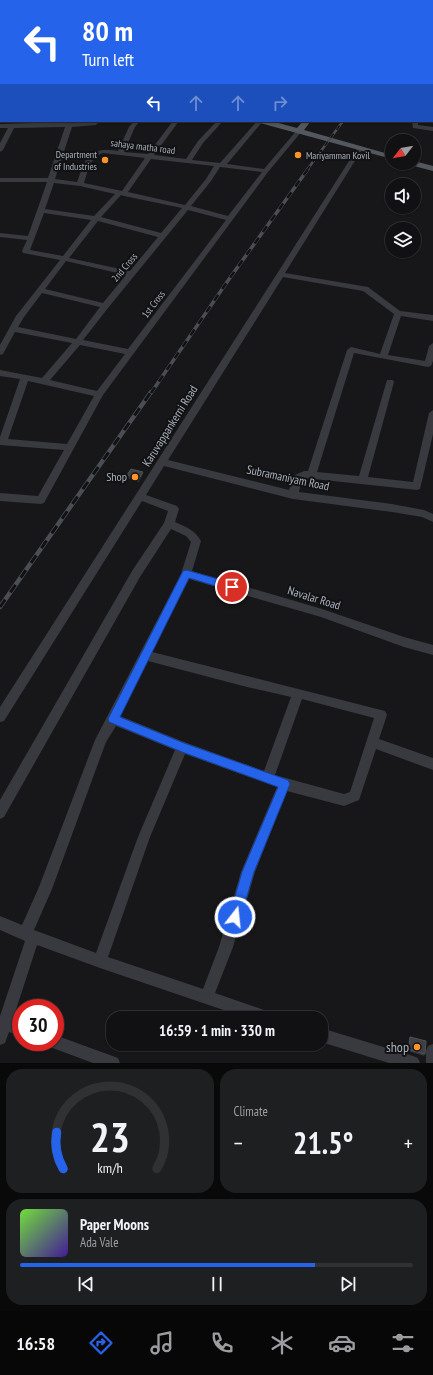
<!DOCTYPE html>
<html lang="en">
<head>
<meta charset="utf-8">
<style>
	:root { --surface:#111113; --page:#1e1f21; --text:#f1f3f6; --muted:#9c9da0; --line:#303133; --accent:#2563eb }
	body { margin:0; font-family:"PT Sans Narrow",sans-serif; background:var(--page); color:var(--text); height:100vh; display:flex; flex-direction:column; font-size:15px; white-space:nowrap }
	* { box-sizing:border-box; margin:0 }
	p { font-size:13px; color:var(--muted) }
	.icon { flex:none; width:22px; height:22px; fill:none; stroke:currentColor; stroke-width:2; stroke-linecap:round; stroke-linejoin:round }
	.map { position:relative; height:1063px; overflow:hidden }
	.details { display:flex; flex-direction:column; gap:6px; padding:6px; background:#09090a; flex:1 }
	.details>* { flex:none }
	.guide { position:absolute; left:0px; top:0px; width:433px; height:122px; box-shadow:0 1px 3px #0004,0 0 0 1px var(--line); background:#2563eb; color:#fff; overflow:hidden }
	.needle { width:26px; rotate:239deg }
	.tools { position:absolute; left:385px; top:134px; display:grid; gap:8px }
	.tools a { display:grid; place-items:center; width:36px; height:36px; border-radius:50%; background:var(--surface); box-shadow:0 1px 3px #0004,0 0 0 1px var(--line); font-size:20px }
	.speed { position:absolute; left:12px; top:999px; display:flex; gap:8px; font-size:20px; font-weight:700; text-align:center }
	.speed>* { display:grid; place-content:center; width:52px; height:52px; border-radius:50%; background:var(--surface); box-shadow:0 1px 3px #0004,0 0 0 1px var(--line); line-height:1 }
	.speed .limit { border:6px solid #d22; background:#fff; color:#111 }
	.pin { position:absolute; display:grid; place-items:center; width:34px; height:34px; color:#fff; margin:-17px; border:2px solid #fff; border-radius:50%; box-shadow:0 1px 4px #0007 }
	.me { position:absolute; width:44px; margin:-22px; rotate:16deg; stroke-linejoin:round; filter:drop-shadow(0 0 3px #0008) }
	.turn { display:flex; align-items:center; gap:14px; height:84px; padding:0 16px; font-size:18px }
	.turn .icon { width:52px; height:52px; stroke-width:2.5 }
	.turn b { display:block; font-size:28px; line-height:34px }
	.lanes { display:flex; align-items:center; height:38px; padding:0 16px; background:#0003; justify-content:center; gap:20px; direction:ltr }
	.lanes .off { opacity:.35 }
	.big { font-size:30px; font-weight:700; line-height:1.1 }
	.details .tile { flex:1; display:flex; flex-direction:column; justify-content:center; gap:6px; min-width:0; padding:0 14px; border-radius:16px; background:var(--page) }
	.details .dial { align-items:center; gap:0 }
	.dial svg { height:104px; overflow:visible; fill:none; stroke:var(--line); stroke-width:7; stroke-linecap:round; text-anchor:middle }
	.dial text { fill:var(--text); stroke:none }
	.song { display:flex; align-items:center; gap:12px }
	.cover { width:48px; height:48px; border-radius:6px; background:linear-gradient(135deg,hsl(100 70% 55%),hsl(260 70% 35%)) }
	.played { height:4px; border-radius:2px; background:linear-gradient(90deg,var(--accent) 75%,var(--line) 75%) }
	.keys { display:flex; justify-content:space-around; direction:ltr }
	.heat { display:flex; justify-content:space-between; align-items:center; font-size:22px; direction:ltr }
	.details .tiles { flex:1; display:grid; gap:6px; grid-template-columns:1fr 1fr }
	.tile:last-child { grid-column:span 2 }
	.trip { position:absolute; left:106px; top:1011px; width:222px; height:40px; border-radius:16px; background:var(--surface); box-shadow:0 1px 3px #0004,0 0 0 1px var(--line); font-weight:700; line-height:40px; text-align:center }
	.tab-bar { display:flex; height:64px; justify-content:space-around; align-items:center; background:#070708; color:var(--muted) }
	.tab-bar .icon { width:28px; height:28px }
	.tab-bar .active { color:var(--accent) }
	.tab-bar b { font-size:18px; color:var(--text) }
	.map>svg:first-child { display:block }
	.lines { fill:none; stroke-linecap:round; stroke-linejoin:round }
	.minor { fill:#383a3f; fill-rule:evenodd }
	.major { fill:#53585e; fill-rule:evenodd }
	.rail-far2-casing { stroke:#4a4e54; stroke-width:2.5 }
	.rail-far1-casing { stroke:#4a4e54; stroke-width:3.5 }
	.rail-casing { stroke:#4a4e54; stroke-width:4.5 }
	.rail-far2 { stroke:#121214; stroke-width:1.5; stroke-dasharray:5; stroke-linecap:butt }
	.rail-far1 { stroke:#121214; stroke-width:2.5; stroke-dasharray:7; stroke-linecap:butt }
	.rail { stroke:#121214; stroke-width:3; stroke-dasharray:9; stroke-linecap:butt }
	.wall { fill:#303235 }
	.shaded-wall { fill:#212124 }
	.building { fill:#3d3f43; stroke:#4e5156 }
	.route { fill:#2563eb; stroke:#184099 }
	.poi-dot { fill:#ff9229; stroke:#121214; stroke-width:1.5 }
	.labels { text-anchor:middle; stroke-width:4; stroke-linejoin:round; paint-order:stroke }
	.far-street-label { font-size:10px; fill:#a8b1bb; stroke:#121214 }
	.far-poi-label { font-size:10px; fill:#a8b1bb; stroke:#121214; text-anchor:end }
	.street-label { font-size:12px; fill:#a8b1bb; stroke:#121214 }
	.poi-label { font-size:12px; fill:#a8b1bb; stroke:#121214; text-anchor:end }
	.near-poi-label { font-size:14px; fill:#a8b1bb; stroke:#121214; text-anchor:end }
</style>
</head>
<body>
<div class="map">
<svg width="433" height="1063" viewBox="0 0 433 1063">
	<rect width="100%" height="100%" fill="#171719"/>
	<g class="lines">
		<path class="minor" d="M40,0H79L39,1Z
			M103,0H109V1H103Z
			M148,0H173L147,1Z
			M183,0H189V1H183Z
			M316,0H322L323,1H317Z
			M349,0H355L356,1H350Z
			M360,0H377L359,1Z
			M0,27H1V31H0Z
			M432,49H433V53H432Z
			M433,72V77L432,78V73Z
			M0,75H1V79H0Z
			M432,85H433V89H432Z
			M100,121L96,125L72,127L55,179L77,182C87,156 88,147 118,151L129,127L134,121H140L135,127L124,152L148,154L173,121H179L154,155L186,159L198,141L217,121H223L203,143L192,160L220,163L257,121H263L227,164L264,169L297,130L302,131L268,172L103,395L44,503L41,504L0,501V493L38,496L64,450L0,445V437L20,379L0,376V370L42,378L72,343L15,332L3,354L0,355V345L16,316L60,260L23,253L22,251L27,240L0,237V233L28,236L47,182H0V178H48L65,127L14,128L3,150L0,152V143L8,128H0V124ZM103,153L145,158L122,191L84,183C88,171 90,157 103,153ZM151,159L214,166L206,179L185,205L128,192ZM220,167L262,172L228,216L191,206L211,181ZM54,183L80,186L115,194L94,216L45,209ZM121,195L124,196L182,208L161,233L101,217ZM188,210L226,220L128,349L83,340L108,308ZM44,213L91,220L63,256L30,250ZM98,221L158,237L130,271L69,258ZM66,261L126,275L103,303L45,289ZM42,293L100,307L76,339L18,327L24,317ZM80,345L125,354L97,391L50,380ZM28,381L94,396L67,444L8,439Z
			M412,121H418V125L433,127V131L413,128Z
			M358,147L363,148L285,273L368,287L400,311L433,315V321L401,316L388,355L425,361L429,346L433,343V361L431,366L428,367L354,353L317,472L359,476L387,380H393L394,382L368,477L413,482L429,413L433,410V434L420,489L417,490L305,478L302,479L299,492L392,504L424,510L433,514V522L422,517L392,512L293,499L164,466L146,495L177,506L179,509L175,522C186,527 195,530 201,541L192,571L322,609L404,637L433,645V655L404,647L321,617L189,579L152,652L385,711L387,715L379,739L433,758V770L376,749L359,800L344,806L287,791L255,872L233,947L215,993L273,1013L275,1018H247L100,968L37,945L13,1019L21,1022V1036L9,1032L5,1043L0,1045V1016L25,941L0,930V916L22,925L39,887L95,740L181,574L191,542L186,536L171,529L140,577L4,817L0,819V800L132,571L164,523L168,511L142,501L4,721L0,722V707ZM283,277L363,291L394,314L380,354L351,347L347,350L308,471H304L295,475L289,490L168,460ZM148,661L247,687L291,697L264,771L184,742L120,716ZM302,699L374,718L350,792L344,794L275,775ZM116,726L175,750L138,837L96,953L34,930L52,889L106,742ZM185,754L277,787L241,872L219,947L203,989L108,957L150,837Z
			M321,1028L413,1056L418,1058L420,1063H389L321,1042Z
			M55,1035L118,1058L120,1063H93L50,1047L48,1042H55Z
			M433,1044V1063H426V1051L428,1046Z"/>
		<path class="major" d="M272,0H278V1H272Z
			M0,13H1L0,20Z
			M0,47H1V51H0Z
			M259,121H271L297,128L303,121H311L304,130L392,155V159L260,123Z
			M414,161L433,166V171L410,165L409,163H414Z"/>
		<g class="rail-far2-casing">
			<path id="rail-far2" d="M307,170L343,121"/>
		</g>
		<g class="rail-far1-casing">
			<path id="rail-far1" d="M151,393L227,282L308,169"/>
		</g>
		<g class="rail-casing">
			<path id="rail" d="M0,607L151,392"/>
		</g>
		<use href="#rail-far2" class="rail-far2"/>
		<use href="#rail-far1" class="rail-far1"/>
		<use href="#rail" class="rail"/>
	</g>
	<path class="wall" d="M127,475H143L139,482L127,478Z
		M410,1037L425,1054L424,1056L408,1051L409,1038Z"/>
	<path class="shaded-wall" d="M143,472V475L139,482V479Z"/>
	<path class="building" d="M131,469L143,472L139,479L127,475Z
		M410,1037L426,1041L425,1054L409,1050Z"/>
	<path class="route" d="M186,570L232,583L235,584L236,587L235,590L232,591L189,578L120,717L184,743L288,780L290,784L254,872L241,917L239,921L235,923L231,921L229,917L242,872L278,787L182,752L109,722L108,719L183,571Z"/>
	<g class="poi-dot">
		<circle cx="298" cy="155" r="4"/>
		<circle cx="105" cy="160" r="4"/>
		<circle cx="135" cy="477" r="4"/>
		<circle cx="417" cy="1047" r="4"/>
	</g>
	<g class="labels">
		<g class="far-street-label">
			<text transform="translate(143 146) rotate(7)" y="4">sahaya matha road</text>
			<text transform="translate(124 267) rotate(-50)" y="4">2nd Cross</text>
			<text transform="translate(153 304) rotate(-53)" y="4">1st Cross</text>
		</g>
		<g class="far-poi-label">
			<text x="97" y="158">Department<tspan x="97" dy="12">of Industries</tspan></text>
			<text x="306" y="159" text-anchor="start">Mariyamman Kovil</text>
		</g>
		<g class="street-label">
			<text transform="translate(170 426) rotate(-58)" y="4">Karuvappankerni Road</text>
			<text transform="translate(288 478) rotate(12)" y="4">Subramaniyam Road</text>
			<text transform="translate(314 598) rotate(17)" y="4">Navalar Road</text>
		</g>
		<g class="poi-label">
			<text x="127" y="481">Shop</text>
		</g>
		<g class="near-poi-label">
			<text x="409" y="1052">shop</text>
		</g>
	</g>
</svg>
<div class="tools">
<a><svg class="needle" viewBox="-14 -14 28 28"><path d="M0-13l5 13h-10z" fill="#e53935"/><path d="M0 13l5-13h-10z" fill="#9c9da0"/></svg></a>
<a><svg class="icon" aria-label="sound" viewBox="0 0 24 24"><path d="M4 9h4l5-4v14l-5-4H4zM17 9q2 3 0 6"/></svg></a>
<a><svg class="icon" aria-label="layers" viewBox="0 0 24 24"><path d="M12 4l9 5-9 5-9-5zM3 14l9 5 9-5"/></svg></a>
</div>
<div class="speed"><div class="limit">30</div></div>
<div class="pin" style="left:232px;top:587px;background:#d93025"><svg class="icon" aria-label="arrive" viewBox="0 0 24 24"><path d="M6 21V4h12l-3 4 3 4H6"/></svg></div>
<svg class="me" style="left:235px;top:917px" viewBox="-20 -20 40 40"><circle r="17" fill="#2563eb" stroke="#fff" stroke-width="3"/><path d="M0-11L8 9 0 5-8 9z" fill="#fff"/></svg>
<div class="trip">16:59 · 1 min · 330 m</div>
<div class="guide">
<div class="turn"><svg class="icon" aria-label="left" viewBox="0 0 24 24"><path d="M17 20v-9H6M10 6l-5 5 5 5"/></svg><div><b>80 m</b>Turn left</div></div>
<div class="lanes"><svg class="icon" aria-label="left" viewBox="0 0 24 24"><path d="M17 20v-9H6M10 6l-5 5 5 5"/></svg><svg class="icon off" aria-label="ahead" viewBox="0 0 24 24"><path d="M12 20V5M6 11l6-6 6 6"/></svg><svg class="icon off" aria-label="ahead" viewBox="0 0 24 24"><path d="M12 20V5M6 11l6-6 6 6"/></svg><svg class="icon off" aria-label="right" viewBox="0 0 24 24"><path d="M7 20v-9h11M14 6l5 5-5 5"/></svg></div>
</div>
</div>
<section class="details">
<div class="tiles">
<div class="tile dial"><svg viewBox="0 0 100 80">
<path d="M14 69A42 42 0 1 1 86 69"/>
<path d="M14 69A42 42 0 0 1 9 41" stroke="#2563eb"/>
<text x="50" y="56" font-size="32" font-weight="700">23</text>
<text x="50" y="72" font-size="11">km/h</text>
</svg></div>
<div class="tile"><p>Climate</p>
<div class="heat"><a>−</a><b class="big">21.5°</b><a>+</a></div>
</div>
<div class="tile">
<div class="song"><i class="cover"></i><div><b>Paper Moons</b><p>Ada Vale</p></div></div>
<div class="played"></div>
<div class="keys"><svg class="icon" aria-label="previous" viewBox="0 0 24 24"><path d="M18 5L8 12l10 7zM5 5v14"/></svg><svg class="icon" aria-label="pause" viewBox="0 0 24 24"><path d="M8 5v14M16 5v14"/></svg><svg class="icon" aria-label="next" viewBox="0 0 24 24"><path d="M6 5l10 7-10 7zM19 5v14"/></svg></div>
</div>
</div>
</section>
<nav class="tab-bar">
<b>16:58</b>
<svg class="icon active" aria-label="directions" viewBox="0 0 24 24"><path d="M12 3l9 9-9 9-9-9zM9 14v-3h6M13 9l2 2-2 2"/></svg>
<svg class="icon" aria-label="music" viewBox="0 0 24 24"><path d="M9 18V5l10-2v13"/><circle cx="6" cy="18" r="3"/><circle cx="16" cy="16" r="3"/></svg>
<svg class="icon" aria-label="phone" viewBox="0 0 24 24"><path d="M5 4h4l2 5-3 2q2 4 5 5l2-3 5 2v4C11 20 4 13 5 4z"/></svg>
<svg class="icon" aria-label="climate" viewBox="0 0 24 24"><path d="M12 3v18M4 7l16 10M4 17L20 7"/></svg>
<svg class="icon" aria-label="car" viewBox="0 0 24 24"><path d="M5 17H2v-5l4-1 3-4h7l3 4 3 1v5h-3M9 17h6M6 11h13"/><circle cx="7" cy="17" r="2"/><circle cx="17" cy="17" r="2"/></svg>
<svg class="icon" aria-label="filters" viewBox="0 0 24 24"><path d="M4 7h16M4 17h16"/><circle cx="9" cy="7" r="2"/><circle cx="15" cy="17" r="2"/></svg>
</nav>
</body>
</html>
